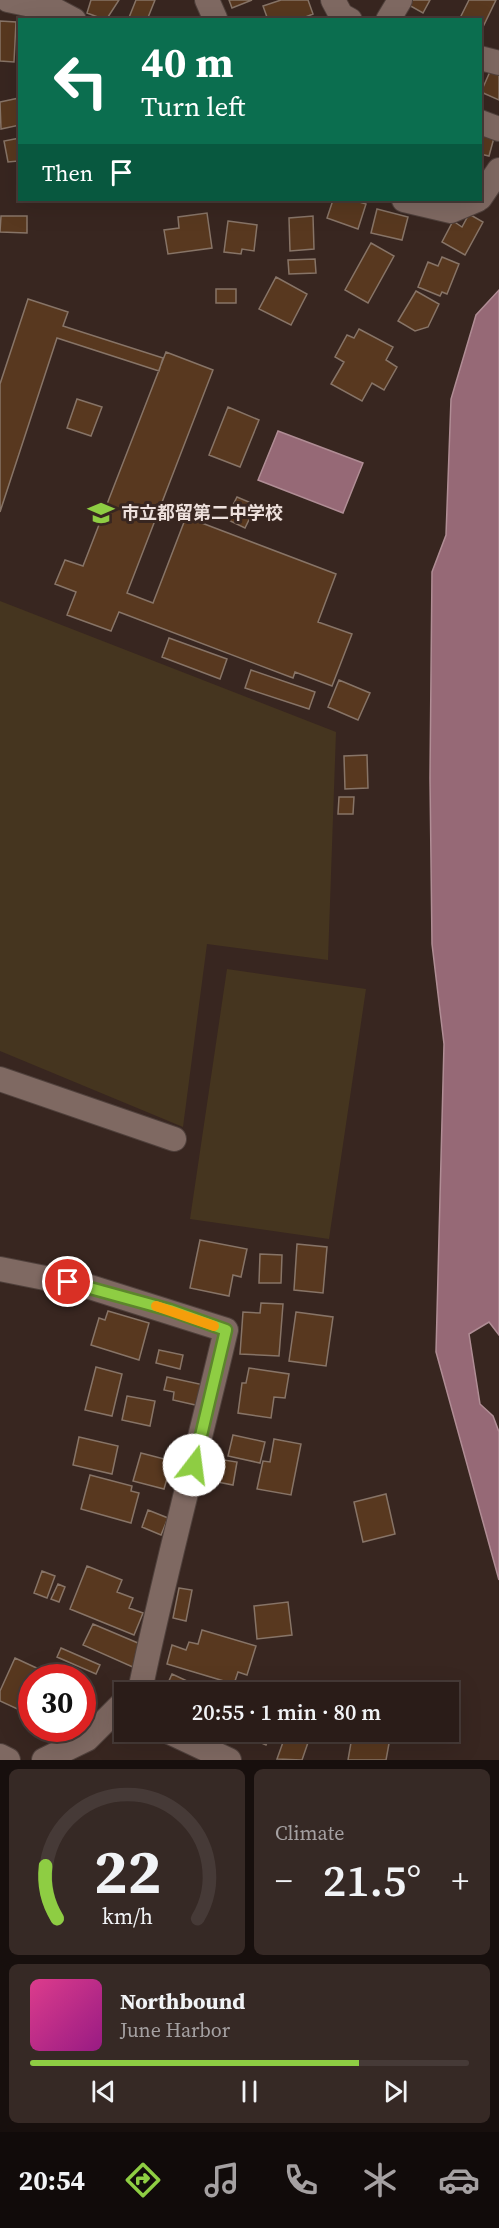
<!DOCTYPE html>
<html lang="en">
<head>
<meta charset="utf-8">
<style>
	:root { --surface:#2a1c18; --page:#362925; --text:#f1f3f6; --muted:#a5a1a2; --line:#463a37; --accent:#8ecd43 }
	body { margin:0; font-family:"Source Serif 4","Noto Sans JP",serif; background:var(--page); color:var(--text); height:100vh; display:flex; flex-direction:column; font-size:22px; white-space:nowrap }
	* { box-sizing:border-box; margin:0 }
	p { font-size:20px; color:var(--muted) }
	.icon { flex:none; width:33px; height:33px; fill:none; stroke:currentColor; stroke-width:2; stroke-linecap:round; stroke-linejoin:round }
	.map { position:relative; height:1760px; overflow:hidden }
	.drawer { display:flex; flex-direction:column; gap:9px; padding:9px; background:#170f0d; flex:1 }
	.drawer>* { flex:none }
	.top-card { position:absolute; left:18px; top:18px; width:464px; height:183px; border-radius:0px; box-shadow:0 6px 24px #0002,0 0 0 2px var(--line); background:#0b6e4f; color:#fff; overflow:hidden }
	.speed { position:absolute; left:18px; top:1664px; display:flex; gap:12px; font-size:30px; font-weight:700; text-align:center }
	.speed>* { display:grid; place-content:center; width:78px; height:78px; border-radius:50%; background:var(--surface); box-shadow:0 6px 24px #0002,0 0 0 2px var(--line); line-height:1 }
	.speed .limit { border:9px solid #d22; background:#fff; color:#111 }
	.pin { position:absolute; display:grid; place-items:center; width:51px; height:51px; color:#fff; margin:-26px; border:3px solid #fff; border-radius:50%; box-shadow:0 2px 6px #0007 }
	.me { position:absolute; width:66px; margin:-33px; rotate:15deg; stroke-linejoin:round; filter:drop-shadow(0 0 4px #0008) }
	.turn { display:flex; align-items:center; gap:21px; height:126px; padding:0 24px; font-size:27px }
	.turn .icon { width:78px; height:78px; stroke-width:2.5 }
	.turn b { display:block; font-size:42px; line-height:51px }
	.then { display:flex; align-items:center; height:57px; padding:0 24px; background:#0003; gap:12px; font-size:22px }
	.big { font-size:45px; font-weight:600; line-height:1.1 }
	.drawer .card { flex:1; display:flex; flex-direction:column; justify-content:center; gap:9px; min-width:0; padding:0 21px; border-radius:9px; background:var(--page) }
	.drawer .dial { align-items:center; gap:0 }
	.dial svg { height:156px; overflow:visible; fill:none; stroke:var(--line); stroke-width:7; stroke-linecap:round; text-anchor:middle }
	.dial text { fill:var(--text); stroke:none }
	.song { display:flex; align-items:center; gap:18px }
	.cover { width:72px; height:72px; border-radius:9px; background:linear-gradient(135deg,hsl(330 70% 55%),hsl(310 70% 35%)) }
	.played { height:6px; border-radius:3px; background:linear-gradient(90deg,var(--accent) 75%,var(--line) 75%) }
	.keys { display:flex; justify-content:space-around; direction:ltr }
	.heat { display:flex; justify-content:space-between; align-items:center; font-size:33px; direction:ltr }
	.drawer .tiles { flex:1; display:grid; gap:9px; grid-template-columns:1fr 1fr }
	.card:last-child { grid-column:span 2 }
	.trip { position:absolute; left:114px; top:1682px; width:345px; height:60px; border-radius:0px; background:var(--surface); box-shadow:0 6px 24px #0002,0 0 0 2px var(--line); font-weight:600; line-height:60px; text-align:center }
	.tabs { display:flex; height:96px; justify-content:space-around; align-items:center; background:#110b0a; color:var(--muted) }
	.tabs .icon { width:42px; height:42px }
	.tabs .on { color:var(--accent) }
	.tabs b { font-size:27px; color:var(--text) }
	.map>svg:first-child { display:block }
	.green { fill:#45351f }
	.water { fill:#966976; stroke:#b08d95; stroke-width:1.5 }
	.building { fill:#58381f; stroke:#877467; stroke-width:1.5 }
	.lines { fill:none; stroke-linecap:round; stroke-linejoin:round }
	.minor-casing { stroke:#50413c; stroke-width:26 }
	.minor { stroke:#7f6962; stroke-width:24 }
	.route-casing { stroke:#5c852c; stroke-width:15 }
	.route { stroke:#8ecd43; stroke-width:10 }
	.slow { stroke:#f59e0b; stroke-width:10 }
	.labels { text-anchor:middle; stroke-width:6; stroke-linejoin:round; paint-order:stroke }
	.poi-label { font-size:18px; font-weight:bold; fill:#ede0dc; stroke:#382620; text-anchor:start }
</style>
</head>
<body>
<div class="map">
<svg width="499" height="1760" viewBox="0 0 499 1760">
	<rect width="100%" height="100%" fill="#382620"/>
	<path class="green" d="M0,601L336,732L328,960L207,944L183,1127L0,1051Z
		M227,969L366,989L329,1239L190,1219Z"/>
	<path class="water" d="M499,290V1335L489,1322L469,1334L480,1404L493,1416L499,1432V1580L436,1352L444,1044L432,944L430,778L432,572L446,535L451,399L476,315Z
		M278,431L363,463L343,513L258,480Z"/>
	<path class="building" d="M91,0H119L106,20L87,13Z
		M136,0H155L147,20H128Z
		M229,0H252L232,8Z
		M281,0H308L313,14L298,20H268L263,6Z
		M410,0H430L423,13L407,4Z
		M469,0H496L481,31L480,20H459Z
		M0,21L16,22L14,62L0,61Z
		M492,67L499,70V100L481,92Z
		M19,98L20,125L1,129L0,102Z
		M480,130L495,134L489,156L480,154Z
		M20,138V168L18,161L8,162L4,141Z
		M333,200H353L366,204L358,229L327,218Z
		M377,209L408,217L402,240L371,233Z
		M207,213L212,248L168,254L164,230L179,228L178,217Z
		M469,214L483,222L465,255L442,242L453,221L462,227Z
		M1,216H27V233L0,232Z
		M313,216L314,249L290,251L289,218Z
		M228,221L257,225L254,251L242,249L241,254L224,252Z
		M371,243L394,256L368,303L345,290Z
		M442,257L459,264L447,294L442,292L440,296L418,287L428,262L438,266Z
		M315,259L316,273L289,274L288,260Z
		M276,277L307,294L291,325L259,309Z
		M216,289H236V303H216Z
		M416,291L439,304L428,327L415,331L398,321Z
		M28,299L68,312L63,326L163,358L159,371L57,338L0,512V384Z
		M359,329L393,347L386,360L397,367L384,390L372,383L362,401L331,384L344,362L335,357L347,335L354,338Z
		M166,352L213,370L127,593L153,603L186,517L336,574L318,622L352,634L332,686L295,672L293,678L119,612L111,631L67,615L76,592L55,584L65,560L83,566Z
		M77,399L102,407L91,436L67,428Z
		M228,407L259,420L240,467L209,455Z
		M237,497L256,505L245,528L226,519Z
		M169,638L227,659L220,679L162,657Z
		M251,670L315,692L309,709L245,688Z
		M339,680L370,693L358,720L328,707Z
		M367,755L368,788L345,789L344,756Z
		M339,797H354L353,814H338Z
		M200,1240L247,1249L241,1277L233,1275L229,1296L190,1288Z
		M297,1244L327,1247L323,1293L294,1290Z
		M260,1254L282,1255L281,1283H259Z
		M261,1303L283,1304L279,1356L240,1354L243,1312L260,1313Z
		M108,1311L149,1323L139,1360L91,1345L99,1318L105,1320Z
		M296,1312L333,1317L326,1366L289,1361Z
		M159,1350L183,1355L180,1369L156,1363Z
		M96,1367L122,1374L112,1416L85,1410Z
		M249,1368L289,1374L285,1398L274,1397L271,1418L238,1413L242,1383H246Z
		M167,1377L204,1385L200,1406L173,1400L174,1392L164,1390Z
		M127,1396L155,1401L150,1426L122,1420Z
		M233,1435L265,1442L260,1463L228,1456Z
		M79,1437L118,1446L112,1474L73,1465Z
		M274,1439L301,1444L291,1495L257,1489L263,1461L270,1462Z
		M141,1453L172,1461L164,1489L133,1481Z
		M211,1458L237,1462L233,1485L207,1480Z
		M90,1475L132,1486L131,1491L139,1493L131,1523L81,1509Z
		M386,1494L395,1534L363,1542L354,1502Z
		M148,1510L168,1518L161,1535L142,1527Z
		M87,1566L122,1580L117,1592L133,1598L129,1608L143,1613L134,1635L70,1609Z
		M42,1571L55,1576L47,1598L34,1593Z
		M58,1584L65,1587L59,1602L51,1599Z
		M179,1588L192,1590L186,1621L173,1618Z
		M288,1602L292,1635L257,1639L254,1606Z
		M93,1624L145,1646L135,1668L83,1645Z
		M202,1630L256,1646L247,1675L238,1672L234,1684L167,1664L172,1645L186,1650L189,1642L198,1644Z
		M61,1648L100,1665L96,1674L57,1657Z
		M15,1658L43,1671L41,1677H32V1696L24,1712L0,1701V1691Z
		M172,1674L198,1686L195,1692H164Z
		M240,1731H272L266,1745L239,1733Z
		M287,1731H312L302,1760L277,1759Z
		M353,1731L390,1738L386,1760H348Z"/>
	<g class="lines">
		<g class="minor-casing">
			<path id="minor" d="M8,0L55,10L74,20
				M207,0L215,18L212,20
				M333,0L341,15L350,20
				M388,20L400,0
				M480,58L499,63
				M480,122L499,129
				M480,198L499,170
				M404,200L451,211L477,200
				M0,1079L174,1139
				M0,1269L90,1287L226,1330C198,1449 166,1566 141,1686L135,1692
				M167,1731L229,1760
				M0,1756L8,1760
				M44,1760L87,1739L124,1702"/>
		</g>
		<use href="#minor" class="minor"/>
	</g>
	<g class="lines">
		<g class="route-casing">
			<path id="route" d="M68,1282L170,1310L226,1330L194,1465"/>
		</g>
		<use href="#route" class="route"/>
		<path class="slow" d="M156,1306L214,1326"/>
	</g>
	<defs>
		<g id="school-bare" transform="scale(2.07)"><path d="M0-5L7-2L0 1L-7-2ZM-4 1L0 2.5L4 1V4Q0 6-4 4Z" fill="#8ecd43" stroke="#382620" stroke-width="2.5" paint-order="stroke"/></g>
	</defs>
	<g fill-rule="evenodd">
		<use href="#school-bare" x="101" y="513"/>
	</g>
	<g class="labels">
		<g class="poi-label">
			<text x="121" y="519">市立都留第二中学校</text>
		</g>
	</g>
</svg>
<div class="speed"><div class="limit">30</div></div>
<div class="pin" style="left:68px;top:1282px;background:#d93025"><svg class="icon" aria-label="arrive" viewBox="0 0 24 24"><path d="M6 21V4h12l-3 4 3 4H6"/></svg></div>
<svg class="me" style="left:194px;top:1465px" viewBox="-20 -20 40 40"><circle r="19" fill="#fff"/><path d="M0-13L10 11 0 6-10 11z" fill="#8ecd43"/></svg>
<div class="trip">20:55 · 1 min · 80 m</div>
<div class="top-card">
<div class="turn"><svg class="icon" aria-label="left" viewBox="0 0 24 24"><path d="M17 20v-9H6M10 6l-5 5 5 5"/></svg><div><b>40 m</b>Turn left</div></div>
<div class="then">Then<svg class="icon" aria-label="arrive" viewBox="0 0 24 24"><path d="M6 21V4h12l-3 4 3 4H6"/></svg></div>
</div>
</div>
<section class="drawer">
<div class="tiles">
<div class="card dial"><svg viewBox="0 0 100 80">
<path d="M14 69A42 42 0 1 1 86 69"/>
<path d="M14 69A42 42 0 0 1 8 42" stroke="#8ecd43"/>
<text x="50" y="56" font-size="32" font-weight="700">22</text>
<text x="50" y="72" font-size="11">km/h</text>
</svg></div>
<div class="card"><p>Climate</p>
<div class="heat"><a>−</a><b class="big">21.5°</b><a>+</a></div>
</div>
<div class="card">
<div class="song"><i class="cover"></i><div><b>Northbound</b><p>June Harbor</p></div></div>
<div class="played"></div>
<div class="keys"><svg class="icon" aria-label="previous" viewBox="0 0 24 24"><path d="M18 5L8 12l10 7zM5 5v14"/></svg><svg class="icon" aria-label="pause" viewBox="0 0 24 24"><path d="M8 5v14M16 5v14"/></svg><svg class="icon" aria-label="next" viewBox="0 0 24 24"><path d="M6 5l10 7-10 7zM19 5v14"/></svg></div>
</div>
</div>
</section>
<nav class="tabs">
<b>20:54</b>
<svg class="icon on" aria-label="directions" viewBox="0 0 24 24"><path d="M12 3l9 9-9 9-9-9zM9 14v-3h6M13 9l2 2-2 2"/></svg>
<svg class="icon" aria-label="music" viewBox="0 0 24 24"><path d="M9 18V5l10-2v13"/><circle cx="6" cy="18" r="3"/><circle cx="16" cy="16" r="3"/></svg>
<svg class="icon" aria-label="phone" viewBox="0 0 24 24"><path d="M5 4h4l2 5-3 2q2 4 5 5l2-3 5 2v4C11 20 4 13 5 4z"/></svg>
<svg class="icon" aria-label="climate" viewBox="0 0 24 24"><path d="M12 3v18M4 7l16 10M4 17L20 7"/></svg>
<svg class="icon" aria-label="car" viewBox="0 0 24 24"><path d="M5 17H2v-5l4-1 3-4h7l3 4 3 1v5h-3M9 17h6M6 11h13"/><circle cx="7" cy="17" r="2"/><circle cx="17" cy="17" r="2"/></svg>
</nav>
</body>
</html>
